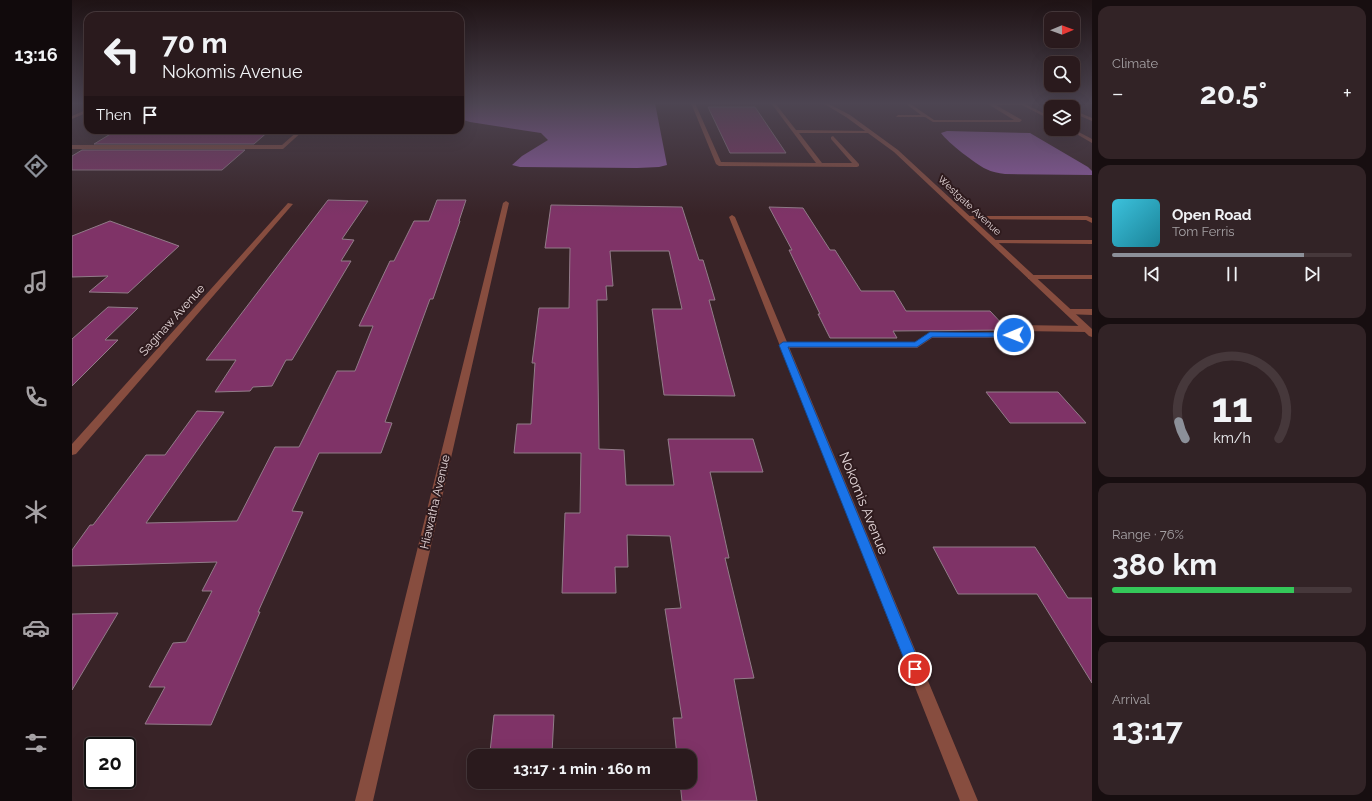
<!DOCTYPE html>
<html lang="en">
<head>
<meta charset="utf-8">
<style>
	:root { --surface:#2a1a1d; --page:#322326; --text:#f1f3f6; --muted:#a5a1a4; --line:#46383b; --accent:#8c9099 }
	body { margin:0; font-family:Raleway,sans-serif; background:var(--page); color:var(--text); height:100vh; display:flex; flex-direction:column; font-size:15px; white-space:nowrap }
	* { box-sizing:border-box; margin:0 }
	p { font-size:13px; color:var(--muted) }
	.icon { flex:none; width:22px; height:22px; fill:none; stroke:currentColor; stroke-width:2; stroke-linecap:round; stroke-linejoin:round }
	.map { position:relative; flex:1; overflow:hidden }
	.side { display:flex; flex-direction:column; gap:6px; padding:6px; background:#170e10; width:280px }
	.side>* { flex:none }
	.hud { position:absolute; left:12px; top:12px; width:380px; height:122px; border-radius:12px; box-shadow:0 4px 16px #0002,0 0 0 1px var(--line); background:#2a1a1d; color:var(--text); overflow:hidden }
	.needle { width:26px; rotate:89deg }
	.buttons { position:absolute; left:972px; top:12px; display:grid; gap:8px }
	.buttons a { display:grid; place-items:center; width:36px; height:36px; border-radius:8px; background:var(--surface); box-shadow:0 4px 16px #0002,0 0 0 1px var(--line); font-size:20px }
	.speed { position:absolute; left:12px; top:737px; display:flex; gap:8px; font-size:20px; font-weight:700; text-align:center }
	.speed>* { display:grid; place-content:center; width:52px; height:52px; border-radius:50%; background:var(--surface); box-shadow:0 4px 16px #0002,0 0 0 1px var(--line); line-height:1 }
	.speed .limit { border:2px solid #111; border-radius:6px; background:#fff; color:#111 }
	.pin { position:absolute; display:grid; place-items:center; width:34px; height:34px; color:#fff; margin:-17px; border:2px solid #fff; border-radius:50%; box-shadow:0 1px 4px #0007 }
	.me { position:absolute; width:44px; margin:-22px; rotate:269deg; stroke-linejoin:round; filter:drop-shadow(0 0 3px #0008) }
	.turn { display:flex; align-items:center; gap:14px; height:84px; padding:0 12px; font-size:18px }
	.turn .icon { width:52px; height:52px; stroke-width:2.5 }
	.turn b { display:block; font-size:28px; line-height:34px }
	.then { display:flex; align-items:center; height:38px; padding:0 12px; background:#0003; gap:8px; font-size:15px }
	.big { font-size:30px; font-weight:700; line-height:1.1 }
	.side .tile { flex:1; display:flex; flex-direction:column; justify-content:center; gap:6px; min-width:0; padding:0 14px; border-radius:12px; background:var(--page) }
	.side .dial { align-items:center; gap:0 }
	.dial svg { height:104px; overflow:visible; fill:none; stroke:var(--line); stroke-width:7; stroke-linecap:round; text-anchor:middle }
	.dial text { fill:var(--text); stroke:none }
	.song { display:flex; align-items:center; gap:12px }
	.cover { width:48px; height:48px; border-radius:6px; background:linear-gradient(135deg,hsl(190 70% 55%),hsl(190 70% 35%)) }
	.played { height:4px; border-radius:2px; background:linear-gradient(90deg,var(--accent) 80%,var(--line) 80%) }
	.keys { display:flex; justify-content:space-around; direction:ltr }
	.heat { display:flex; justify-content:space-between; align-items:center; font-size:22px; direction:ltr }
	.charge { height:6px; border-radius:3px; background:linear-gradient(90deg,#34c759 76%,var(--line) 0) }
	.trip { position:absolute; left:395px; top:749px; width:230px; height:40px; border-radius:12px; background:var(--surface); box-shadow:0 4px 16px #0002,0 0 0 1px var(--line); font-weight:700; line-height:40px; text-align:center }
	main { display:flex; flex:1; min-height:0 }
	.menu { display:flex; flex-direction:column; width:72px; justify-content:space-around; align-items:center; background:#110a0c; color:var(--muted) }
	.menu .icon { width:28px; height:28px }
	.menu .on { color:var(--accent) }
	.menu b { font-size:18px; color:var(--text) }
	.map>svg:first-child { display:block }
	.water { fill:#905ca5 }
	.building { fill:#7f3367; stroke:#927c89 }
	.lines { fill:none; stroke-linecap:round; stroke-linejoin:round }
	.service { fill:#874d3f; fill-rule:evenodd }
	.minor { fill:#874d3f; fill-rule:evenodd }
	.tertiary { fill:#874d3f; fill-rule:evenodd }
	.route { fill:#1a73e8; stroke:#114b97 }
	.labels { text-anchor:middle; stroke-width:4; stroke-linejoin:round; paint-order:stroke }
	.far-street-label { font-size:10px; fill:#e5d7d9; stroke:#2e1a1d }
	.street-label { font-size:12px; fill:#e5d7d9; stroke:#2e1a1d }
	.near-street-label { font-size:14px; fill:#e5d7d9; stroke:#2e1a1d }
</style>
</head>
<body>
<main>
<nav class="menu">
<b>13:16</b>
<svg class="icon on" aria-label="directions" viewBox="0 0 24 24"><path d="M12 3l9 9-9 9-9-9zM9 14v-3h6M13 9l2 2-2 2"/></svg>
<svg class="icon" aria-label="music" viewBox="0 0 24 24"><path d="M9 18V5l10-2v13"/><circle cx="6" cy="18" r="3"/><circle cx="16" cy="16" r="3"/></svg>
<svg class="icon" aria-label="phone" viewBox="0 0 24 24"><path d="M5 4h4l2 5-3 2q2 4 5 5l2-3 5 2v4C11 20 4 13 5 4z"/></svg>
<svg class="icon" aria-label="climate" viewBox="0 0 24 24"><path d="M12 3v18M4 7l16 10M4 17L20 7"/></svg>
<svg class="icon" aria-label="car" viewBox="0 0 24 24"><path d="M5 17H2v-5l4-1 3-4h7l3 4 3 1v5h-3M9 17h6M6 11h13"/><circle cx="7" cy="17" r="2"/><circle cx="17" cy="17" r="2"/></svg>
<svg class="icon" aria-label="filters" viewBox="0 0 24 24"><path d="M4 7h16M4 17h16"/><circle cx="9" cy="7" r="2"/><circle cx="15" cy="17" r="2"/></svg>
</nav>
<div class="map">
<svg width="1020" height="801" viewBox="0 0 1020 801">
	<rect width="100%" height="100%" fill="#382327"/>
	<path class="water" d="M388,103H583L595,165L587,167L565,168L448,167L440,165L450,156L476,140L469,133L398,122L388,119Z
		M875,131L958,133L1016,167L1020,171V175L933,174C926,173 920,172 914,169C904,164 876,143 869,133Z"/>
	<path class="building" d="M636,107H683L714,153H658Z
		M45,130H198L182,144H22Z
		M10,150H173L150,170H0V156Z
		M256,200L296,201L270,239L282,240L269,261H279L220,360H214L200,386L181,387L178,391L143,392L164,360H134Z
		M365,200H394L387,221H388L361,299H358L313,422L320,423L309,453H247L220,511L231,512L186,612H188L139,725L73,724L93,687H77L101,643L114,642L140,591H130L145,562L0,566V550L18,525H21L74,455H93L125,411L152,412L74,523L165,521L203,447H227L265,371H283L301,326H287L318,261H322L342,221H357Z
		M479,205L610,207L627,260H631L643,300H637L663,396L592,395L580,309H610L597,251H538L541,286H534L535,300H525L527,449L552,450L554,485H602L596,439H681L691,472H638L657,558H653L682,678L662,679L685,801H610L608,782H618V756H605L601,718H610L593,609L609,608L598,536L555,535L556,567H543L544,593H490L493,513H508L509,453H442L445,424H459L463,363H460L467,308H497L498,248H473Z
		M697,207L731,208L758,250H763L789,291H822L834,311H918L936,330L821,331L825,338H758L746,314H748L717,250H720Z
		M38,221L107,246L56,293L17,292L36,276L0,277V236Z
		M36,307L66,308L33,340H46L0,386V339Z
		M914,392H986L1014,423H938Z
		M861,547H963L996,598H1020V683L965,594H886Z
		M46,613L0,690V614Z
		M422,715H482L480,753L418,752Z"/>
	<g class="lines">
		<path class="service" d="M619,103H623L649,162L744,163L699,103H703L724,130L798,131L800,132L798,133H727L750,163H780L759,139V137L761,136L787,164V166L785,167L647,166L644,164Z
			M833,103H837L862,120H942L916,104L918,103H951L979,117V120L950,105H924L950,120L948,122H861L853,117H824L826,115H849Z
			M983,103H988L995,107H990Z
			M1001,110L1020,118V121L1001,113Z
			M996,129H1001L1020,139V143Z
			M896,216H1015L1020,218V223L1014,220L894,219L893,218Z
			M922,240H1020V244L920,243L918,242Z
			M956,275H1020V279H956Z
			M997,309H1020V315L994,314L993,312L994,310Z
			M944,325L1015,326L1019,329L1015,332L948,331L945,337L942,338H860L845,348H711L707,345L711,342H843L858,332H938L941,326Z"/>
		<path class="minor" d="M16,109V112L0,119V116Z
			M227,130H232L211,149H0V145H210Z
			M434,201L437,203L301,801H283L431,203Z
			M216,203L221,204L4,454L0,455V444Z
			M660,215L663,217L906,801H888L657,217Z"/>
		<path class="tertiary" d="M751,103H755L778,115L826,150L1020,329V337L1017,336L822,152L774,117Z"/>
	</g>
	<linearGradient id="sky" x2="0" y2="1"><stop stop-color="#1f1315"/><stop offset="0.48" stop-color="#4d4552"/><stop offset="1" stop-color="#4d4552" stop-opacity="0"/></linearGradient>
	<rect width="1020" height="215" fill="url(#sky)"/>
	<path class="route" d="M858,332L942,333L946,335L942,337H860L845,347H716L850,669L848,673L843,675L838,673L836,669L707,345L711,342H843Z"/>
	<g class="labels">
		<g class="far-street-label">
			<text transform="translate(898 205) rotate(43)" y="4">Westgate Avenue</text>
		</g>
		<g class="street-label">
			<text transform="translate(100 320) rotate(-48)" y="4">Saginaw Avenue</text>
			<text transform="translate(363 502) rotate(-77)" y="4">Hiawatha Avenue</text>
		</g>
		<g class="near-street-label">
			<text transform="translate(792 503) rotate(68)" y="5">Nokomis Avenue</text>
		</g>
	</g>
</svg>
<div class="buttons">
<a><svg class="needle" viewBox="-14 -14 28 28"><path d="M0-13l5 13h-10z" fill="#e53935"/><path d="M0 13l5-13h-10z" fill="#a5a1a4"/></svg></a>
<a><svg class="icon" aria-label="search" viewBox="0 0 24 24"><circle cx="10" cy="10" r="6"/><path d="M15 15l6 6"/></svg></a>
<a><svg class="icon" aria-label="layers" viewBox="0 0 24 24"><path d="M12 4l9 5-9 5-9-5zM3 14l9 5 9-5"/></svg></a>
</div>
<div class="speed"><div class="limit">20</div></div>
<div class="pin" style="left:843px;top:669px;background:#d93025"><svg class="icon" aria-label="arrive" viewBox="0 0 24 24"><path d="M6 21V4h12l-3 4 3 4H6"/></svg></div>
<svg class="me" style="left:942px;top:335px" viewBox="-20 -20 40 40"><circle r="17" fill="#1a73e8" stroke="#fff" stroke-width="3"/><path d="M0-11L8 9 0 5-8 9z" fill="#fff"/></svg>
<div class="trip">13:17 · 1 min · 160 m</div>
<div class="hud">
<div class="turn"><svg class="icon" aria-label="left" viewBox="0 0 24 24"><path d="M17 20v-9H6M10 6l-5 5 5 5"/></svg><div><b>70 m</b>Nokomis Avenue</div></div>
<div class="then">Then<svg class="icon" aria-label="arrive" viewBox="0 0 24 24"><path d="M6 21V4h12l-3 4 3 4H6"/></svg></div>
</div>
</div>
<section class="side">
<div class="tile"><p>Climate</p>
<div class="heat"><a>−</a><b class="big">20.5°</b><a>+</a></div>
</div>
<div class="tile">
<div class="song"><i class="cover"></i><div><b>Open Road</b><p>Tom Ferris</p></div></div>
<div class="played"></div>
<div class="keys"><svg class="icon" aria-label="previous" viewBox="0 0 24 24"><path d="M18 5L8 12l10 7zM5 5v14"/></svg><svg class="icon" aria-label="pause" viewBox="0 0 24 24"><path d="M8 5v14M16 5v14"/></svg><svg class="icon" aria-label="next" viewBox="0 0 24 24"><path d="M6 5l10 7-10 7zM19 5v14"/></svg></div>
</div>
<div class="tile dial"><svg viewBox="0 0 100 80">
<path d="M14 69A42 42 0 1 1 86 69"/>
<path d="M14 69A42 42 0 0 1 9 56" stroke="#8c9099"/>
<text x="50" y="56" font-size="32" font-weight="700">11</text>
<text x="50" y="72" font-size="11">km/h</text>
</svg></div>
<div class="tile"><p>Range · 76%</p><b class="big">380 km</b><div class="charge"></div></div>
<div class="tile"><p>Arrival</p><b class="big">13:17</b></div>
</section>
</main>
</body>
</html>
